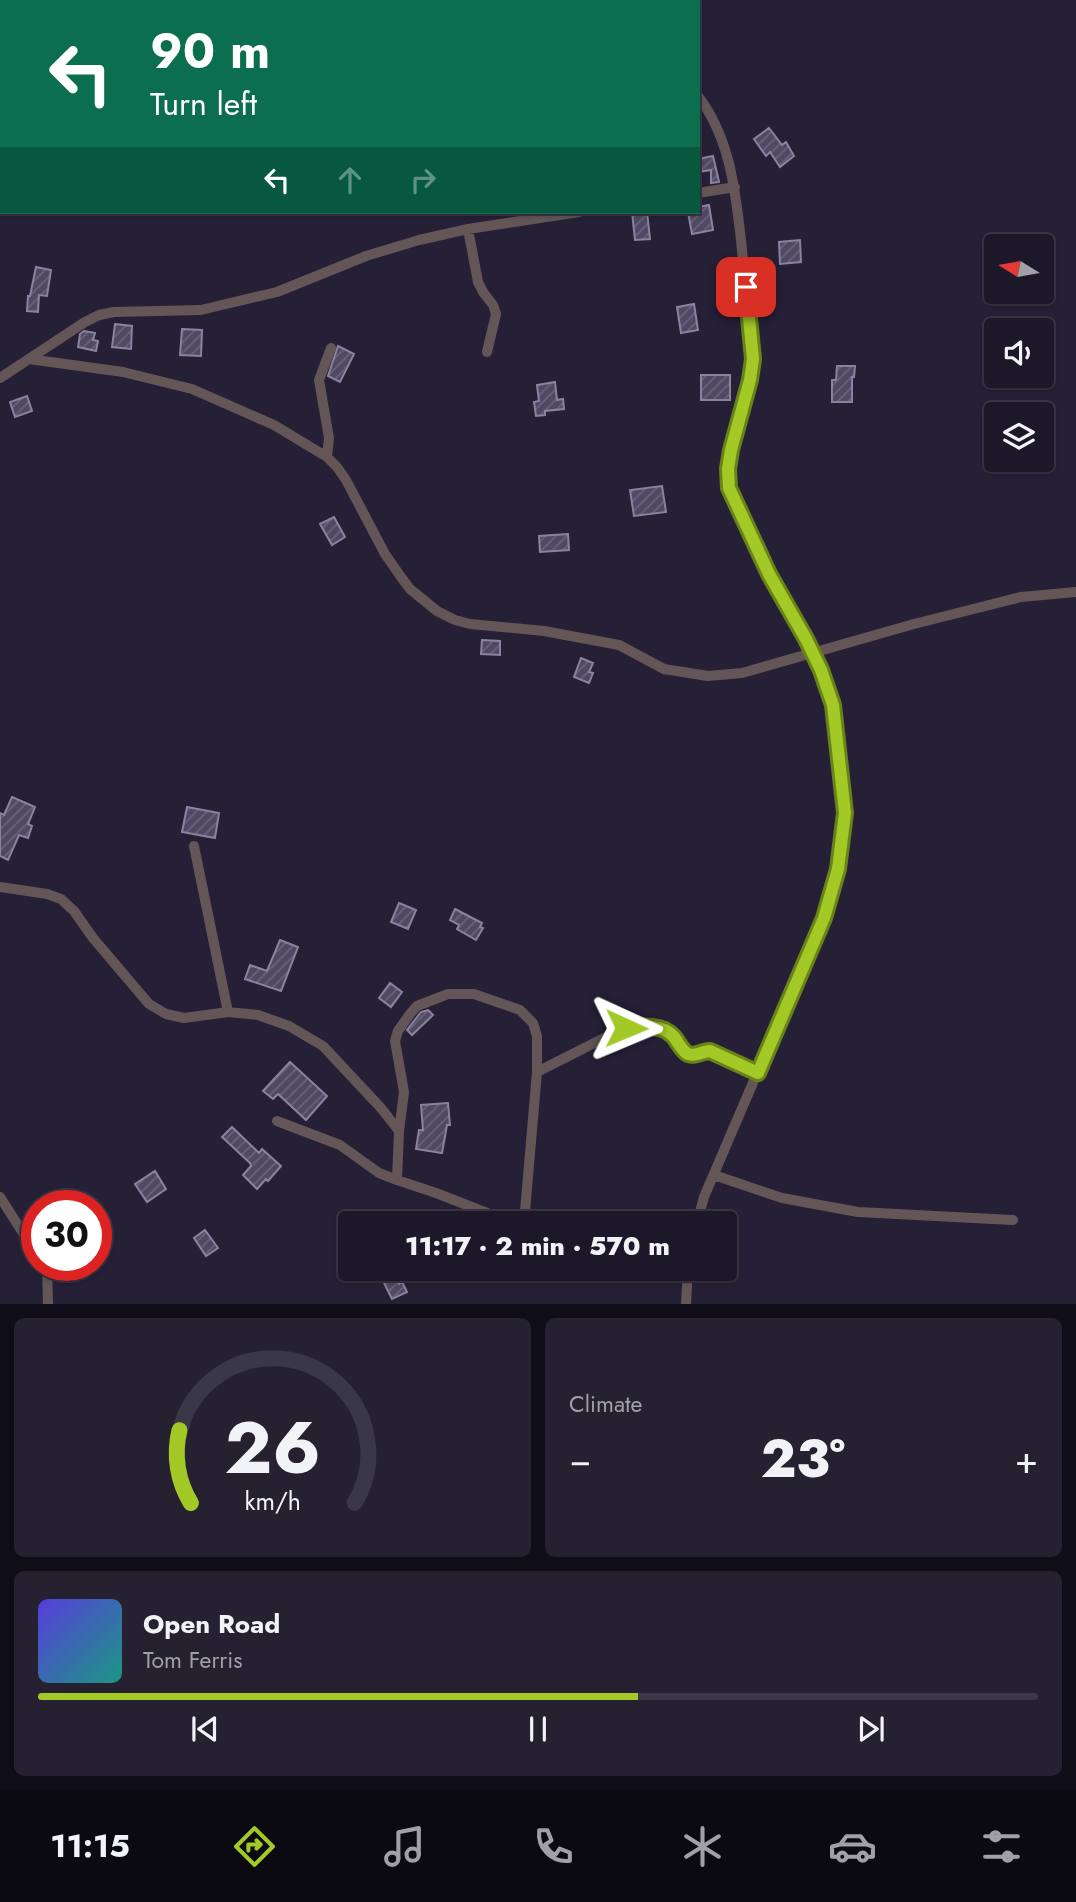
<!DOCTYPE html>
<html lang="en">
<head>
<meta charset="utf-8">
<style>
	:root { --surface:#1c1829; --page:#252131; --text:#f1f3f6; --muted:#a0a0a8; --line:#3a3746; --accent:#a3c927 }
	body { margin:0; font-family:Jost,sans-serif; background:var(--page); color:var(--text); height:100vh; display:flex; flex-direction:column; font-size:26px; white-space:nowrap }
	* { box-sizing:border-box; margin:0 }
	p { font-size:23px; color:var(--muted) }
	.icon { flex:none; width:38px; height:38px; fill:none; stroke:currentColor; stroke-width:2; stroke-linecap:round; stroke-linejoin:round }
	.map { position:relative; height:1304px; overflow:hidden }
	.sheet { display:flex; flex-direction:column; gap:14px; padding:14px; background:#0f0d17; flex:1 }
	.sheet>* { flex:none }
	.banner { position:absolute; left:0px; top:0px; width:700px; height:214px; box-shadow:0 2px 5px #0004,0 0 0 2px var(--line); background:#0b6e4f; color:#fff; overflow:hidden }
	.needle { width:46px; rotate:281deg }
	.tools { position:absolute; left:984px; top:234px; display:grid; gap:14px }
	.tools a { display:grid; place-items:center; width:70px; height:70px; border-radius:7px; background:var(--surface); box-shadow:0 2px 5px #0004,0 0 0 2px var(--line); font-size:35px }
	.speed { position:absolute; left:21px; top:1190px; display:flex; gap:14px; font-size:35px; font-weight:700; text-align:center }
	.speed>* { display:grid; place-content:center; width:91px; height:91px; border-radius:50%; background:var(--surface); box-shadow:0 2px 5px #0004,0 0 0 2px var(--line); line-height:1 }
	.speed .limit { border:10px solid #d22; background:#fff; color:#111 }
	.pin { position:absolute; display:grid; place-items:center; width:60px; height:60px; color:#fff; margin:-30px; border-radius:14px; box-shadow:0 4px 10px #0006 }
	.me { position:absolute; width:77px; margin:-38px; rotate:91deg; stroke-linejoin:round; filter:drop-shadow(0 0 5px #0008) }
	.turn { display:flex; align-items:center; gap:24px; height:147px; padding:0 35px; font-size:32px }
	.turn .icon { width:91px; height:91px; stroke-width:2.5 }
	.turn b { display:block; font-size:49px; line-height:60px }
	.lanes { display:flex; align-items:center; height:66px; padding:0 35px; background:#0003; justify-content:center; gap:35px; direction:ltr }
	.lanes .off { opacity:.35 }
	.big { font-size:52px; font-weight:800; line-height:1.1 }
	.sheet .widget { flex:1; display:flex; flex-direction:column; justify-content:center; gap:10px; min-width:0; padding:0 24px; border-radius:10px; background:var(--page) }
	.sheet .dial { align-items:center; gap:0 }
	.dial svg { height:182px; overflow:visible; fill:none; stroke:var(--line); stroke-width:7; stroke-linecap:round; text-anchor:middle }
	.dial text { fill:var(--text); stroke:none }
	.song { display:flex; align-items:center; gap:21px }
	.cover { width:84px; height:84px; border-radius:10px; background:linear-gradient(135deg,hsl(250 70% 55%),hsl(170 70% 35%)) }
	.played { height:7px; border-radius:4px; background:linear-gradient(90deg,var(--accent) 60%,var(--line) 60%) }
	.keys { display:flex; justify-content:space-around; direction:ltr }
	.heat { display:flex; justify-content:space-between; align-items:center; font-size:38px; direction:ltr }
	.sheet .tiles { flex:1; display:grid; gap:14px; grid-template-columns:1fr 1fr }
	.widget:last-child { grid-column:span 2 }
	.trip { position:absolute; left:338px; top:1211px; width:399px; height:70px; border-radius:7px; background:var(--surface); box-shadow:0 2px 5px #0004,0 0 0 2px var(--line); font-weight:800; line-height:70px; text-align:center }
	.menu { display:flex; height:112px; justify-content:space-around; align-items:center; background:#0b0a10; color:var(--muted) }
	.menu .icon { width:49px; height:49px }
	.menu .selected { color:var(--accent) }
	.menu b { font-size:32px; color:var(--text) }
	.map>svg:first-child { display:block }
	.building { fill:url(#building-hatch); stroke:#8983a0; stroke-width:2 }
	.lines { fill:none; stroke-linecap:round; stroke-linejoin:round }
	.minor { stroke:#645657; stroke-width:10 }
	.route-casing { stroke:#6a8319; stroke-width:18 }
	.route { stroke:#a3c927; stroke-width:12 }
</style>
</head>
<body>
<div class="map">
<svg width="1076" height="1304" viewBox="0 0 1076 1304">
	<defs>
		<pattern id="building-hatch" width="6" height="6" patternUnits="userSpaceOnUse" patternTransform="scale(1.75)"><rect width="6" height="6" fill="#4f4963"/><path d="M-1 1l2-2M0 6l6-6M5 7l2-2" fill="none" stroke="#69637a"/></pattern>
	</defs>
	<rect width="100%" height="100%" fill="#262037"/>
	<path class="building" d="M769,128L782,145L786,142L794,156L780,167L770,152L766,156L754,139Z
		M713,156L719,182L711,183V170L698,172V159Z
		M709,205L713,230L692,234L688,212H698V207Z
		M632,212H647L650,239L635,240Z
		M800,240L801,262L780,264L779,242Z
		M36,267L51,270L47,296L39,295L38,312L27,311L28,296H30Z
		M694,304L698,330L681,333L677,307Z
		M115,324L132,326L131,349L112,347Z
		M182,329L202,330L201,356L180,355Z
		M84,331L95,333L93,340L98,341L96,351L78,347L80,334Z
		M338,346L354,354L340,382L328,376Z
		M837,366H855L854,377H852V402H832V380H836Z
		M701,375H730V400H701Z
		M555,382L557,400L563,399L564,409L545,411V415L536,416L534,402L539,401L537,385Z
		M27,396L32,411L15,417L10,402Z
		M662,486L666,512L634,516L630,490Z
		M334,517L345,537L332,545L320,524Z
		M568,534L569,550L540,552L539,536Z
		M482,640L500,641V655L481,654Z
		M581,658L593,663L589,672L593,673L589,683L574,677Z
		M12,797L35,807L28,824L32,826L28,838L19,835L8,860L0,856V813L4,815Z
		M187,807L219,813L215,838L182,832Z
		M399,903L416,910L408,929L391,922Z
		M455,909L482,923L480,927L483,928L476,940L457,929L459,925L450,920Z
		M280,940L298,947L281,991L245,979L250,965L267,971Z
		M390,983L402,992L391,1007L379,998Z
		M428,1010L433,1015L412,1035L407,1030L421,1012Z
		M290,1062L327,1096L306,1120L278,1094L273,1099L263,1091Z
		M448,1103L450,1125H447L442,1153L416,1149L419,1130H423L421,1105Z
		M232,1127L259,1153L262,1149L281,1166L268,1181L266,1179L257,1189L243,1175L251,1166L250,1163L222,1137Z
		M155,1171L166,1189L147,1202L135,1184Z
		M205,1230L218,1248L206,1256L194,1238Z
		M391,1269L399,1284L402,1282L407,1292L392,1299L380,1275Z"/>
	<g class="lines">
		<path class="minor" d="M615,0L617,2
			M698,193L735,187
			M468,229L478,282L483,292L493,305L496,314L487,352
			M29,359L123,372L192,389L274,425L327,457L337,467L346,480L385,554L401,577L410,589L437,611L455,620L470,624L544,631L619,645L664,669L708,676L742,673L914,624L1021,597L1076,592
			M0,378L85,322L99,315L114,312L201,310L277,292L366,256L419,240L468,229L579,212
			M327,457L329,438L319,380L331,348
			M194,846L228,1012
			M0,887L47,894L61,899L74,911L93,938L149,1004L166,1014L184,1018L228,1012L258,1015L289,1026L323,1046L381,1108L399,1131
			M537,1072L620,1030C634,1025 663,1024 674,1036C678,1041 682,1051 688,1054C694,1057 703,1051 710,1051L758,1073
			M277,1121L340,1145L379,1173L397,1180L436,1193L513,1223
			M714,1175L782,1198L858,1212L1013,1220
			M397,1180L399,1131L404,1092L395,1041L398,1031L410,1014L417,1006L448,994H474L520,1010L533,1023L537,1036V1072L524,1223
			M0,1197L23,1233L37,1251
			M697,1223L704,1197L824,917L838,869L845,813L840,753L833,705L821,670L813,653L769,574L729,488L728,469L731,450L750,381L753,359L752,337C748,305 744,272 741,240C735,189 730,138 698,96
			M47,1265L48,1304
			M664,1269L688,1274
			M414,1278L450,1269
			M686,1304L688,1269"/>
	</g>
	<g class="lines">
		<g class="route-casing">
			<path id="route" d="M626,1028C641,1026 664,1024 674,1037C678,1042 682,1051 688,1054C694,1057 703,1051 710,1051L758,1073L824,918L838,869L845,813L833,705L821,670L806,639L769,574L729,488L728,469L731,450L750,380L753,359L746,287"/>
		</g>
		<use href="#route" class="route"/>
	</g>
</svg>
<div class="tools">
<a><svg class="needle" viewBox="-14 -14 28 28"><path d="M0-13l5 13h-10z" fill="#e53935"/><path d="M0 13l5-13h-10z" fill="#a0a0a8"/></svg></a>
<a><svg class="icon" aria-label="sound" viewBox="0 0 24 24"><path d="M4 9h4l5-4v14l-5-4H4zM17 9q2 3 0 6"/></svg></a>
<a><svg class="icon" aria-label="layers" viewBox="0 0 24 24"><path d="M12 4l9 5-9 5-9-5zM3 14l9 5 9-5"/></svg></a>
</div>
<div class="speed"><div class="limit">30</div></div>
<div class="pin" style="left:746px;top:287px;background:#d93025"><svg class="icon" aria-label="arrive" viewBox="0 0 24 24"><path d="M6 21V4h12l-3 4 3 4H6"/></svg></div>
<svg class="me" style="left:626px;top:1028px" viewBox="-20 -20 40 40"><path d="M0-17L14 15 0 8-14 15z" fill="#a3c927" stroke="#fff" stroke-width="4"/></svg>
<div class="trip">11:17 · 2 min · 570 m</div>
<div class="banner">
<div class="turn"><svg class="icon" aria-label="left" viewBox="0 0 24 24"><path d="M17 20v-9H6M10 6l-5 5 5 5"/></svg><div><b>90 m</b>Turn left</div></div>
<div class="lanes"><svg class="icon" aria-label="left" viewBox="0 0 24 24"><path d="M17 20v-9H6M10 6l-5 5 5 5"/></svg><svg class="icon off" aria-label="ahead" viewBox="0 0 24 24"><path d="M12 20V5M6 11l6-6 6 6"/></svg><svg class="icon off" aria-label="right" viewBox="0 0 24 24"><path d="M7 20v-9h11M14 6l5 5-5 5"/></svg></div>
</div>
</div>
<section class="sheet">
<div class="tiles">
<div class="widget dial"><svg viewBox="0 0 100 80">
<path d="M14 69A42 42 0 1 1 86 69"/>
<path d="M14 69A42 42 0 0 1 9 37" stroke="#a3c927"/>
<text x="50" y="56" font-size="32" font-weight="700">26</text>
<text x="50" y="72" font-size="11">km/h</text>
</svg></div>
<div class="widget"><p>Climate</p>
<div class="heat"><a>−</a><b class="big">23°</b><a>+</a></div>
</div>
<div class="widget">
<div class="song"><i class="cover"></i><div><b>Open Road</b><p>Tom Ferris</p></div></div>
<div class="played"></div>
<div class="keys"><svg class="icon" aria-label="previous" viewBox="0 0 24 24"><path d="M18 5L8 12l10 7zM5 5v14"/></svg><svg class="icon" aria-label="pause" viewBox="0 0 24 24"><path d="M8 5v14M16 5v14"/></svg><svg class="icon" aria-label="next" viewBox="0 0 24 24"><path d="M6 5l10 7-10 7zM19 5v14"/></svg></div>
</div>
</div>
</section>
<nav class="menu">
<b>11:15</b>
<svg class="icon selected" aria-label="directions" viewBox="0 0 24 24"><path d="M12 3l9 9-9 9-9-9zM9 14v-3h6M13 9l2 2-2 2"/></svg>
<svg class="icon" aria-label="music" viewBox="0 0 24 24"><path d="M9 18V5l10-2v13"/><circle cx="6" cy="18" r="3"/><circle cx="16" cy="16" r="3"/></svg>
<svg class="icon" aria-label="phone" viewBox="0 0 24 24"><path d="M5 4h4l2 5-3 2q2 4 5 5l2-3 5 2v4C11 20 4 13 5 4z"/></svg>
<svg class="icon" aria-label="climate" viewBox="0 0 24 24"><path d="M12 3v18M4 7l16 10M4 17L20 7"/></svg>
<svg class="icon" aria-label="car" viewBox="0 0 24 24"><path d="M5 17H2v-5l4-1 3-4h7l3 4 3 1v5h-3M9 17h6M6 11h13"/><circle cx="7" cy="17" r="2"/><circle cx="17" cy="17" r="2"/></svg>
<svg class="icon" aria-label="filters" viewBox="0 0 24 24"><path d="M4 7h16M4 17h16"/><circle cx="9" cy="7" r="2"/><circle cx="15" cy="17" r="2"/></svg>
</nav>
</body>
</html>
